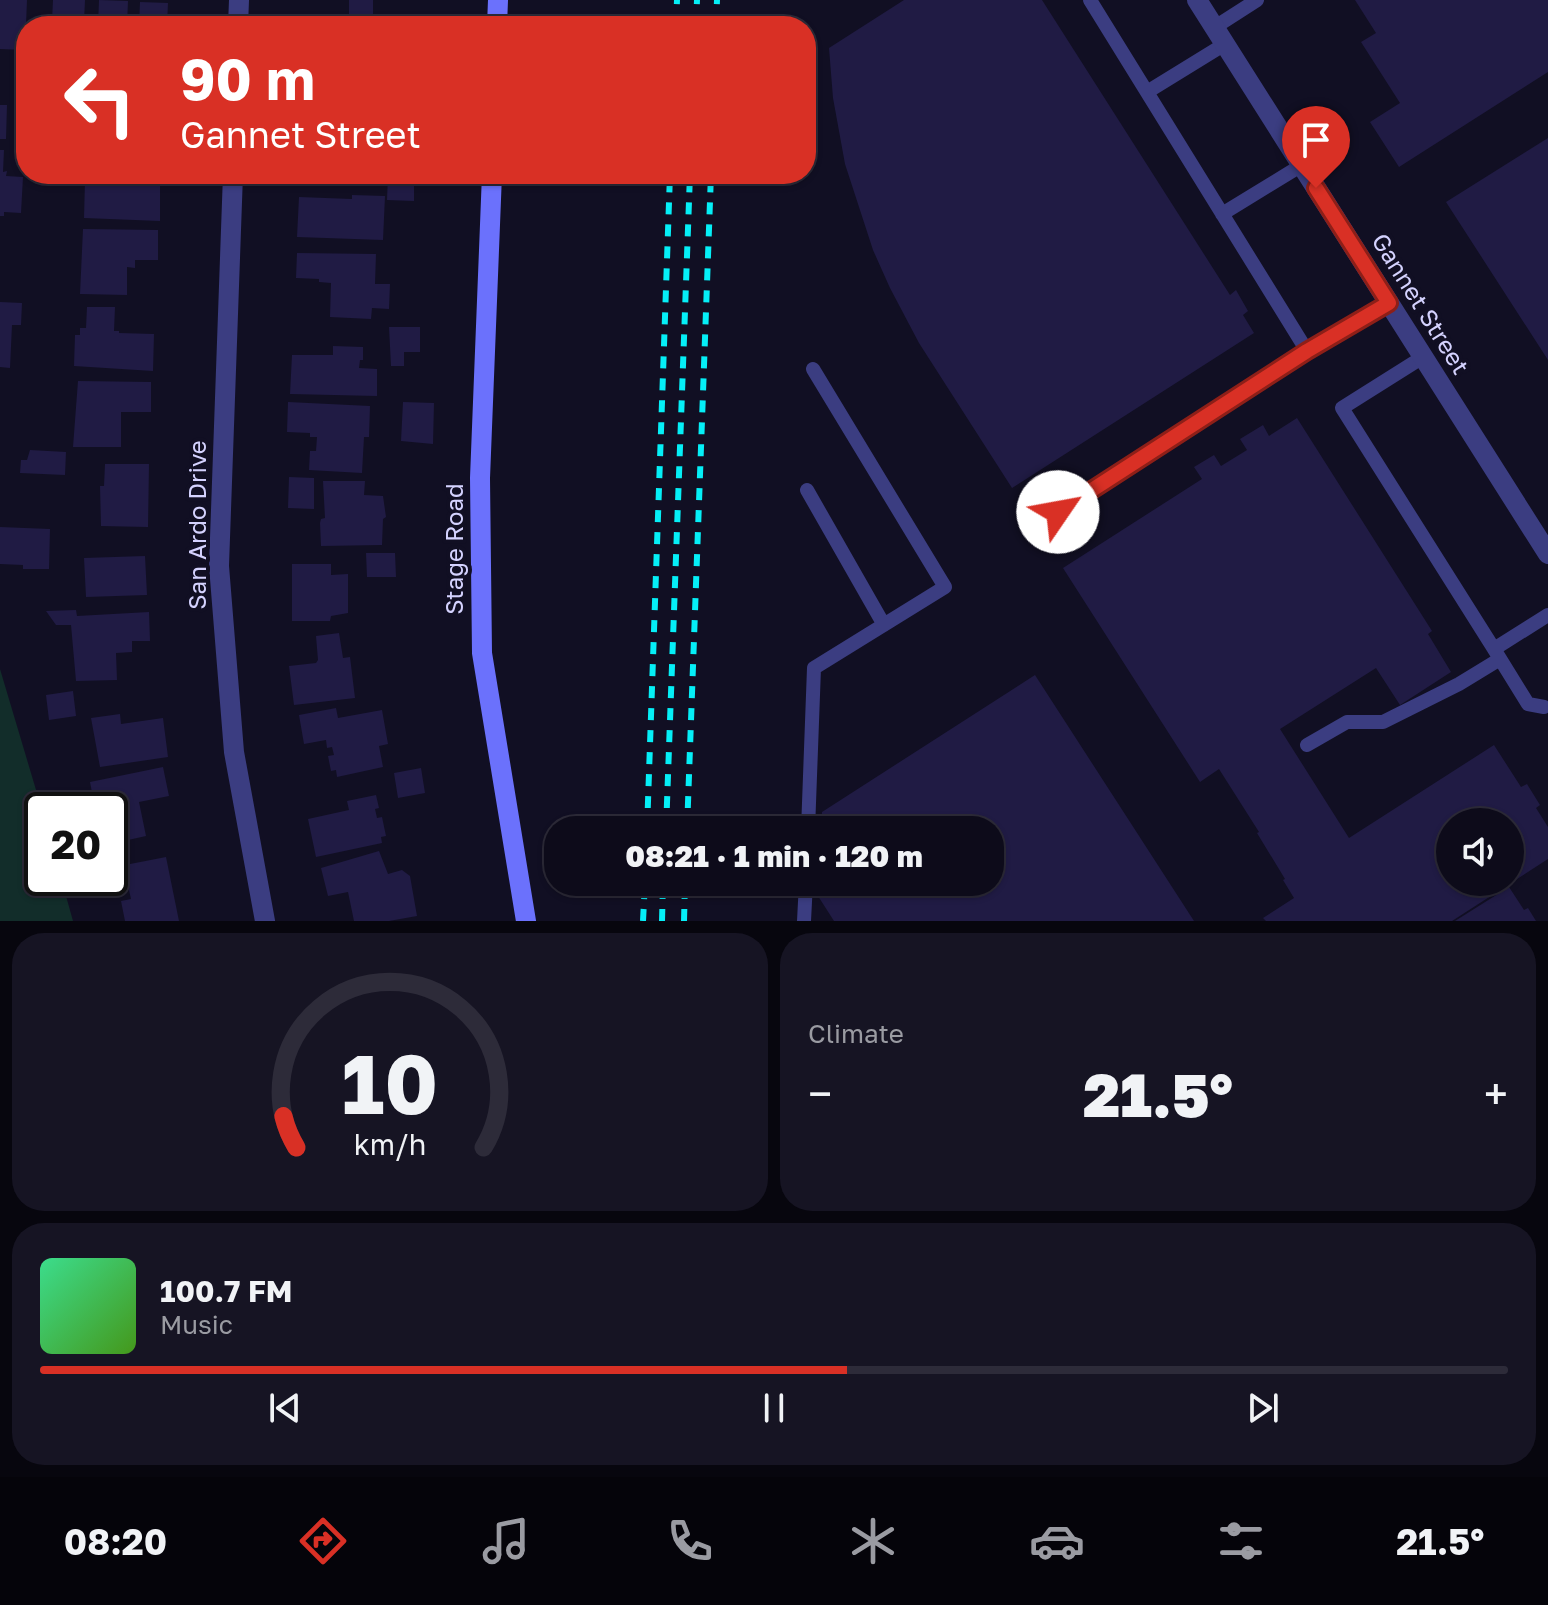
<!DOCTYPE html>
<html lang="en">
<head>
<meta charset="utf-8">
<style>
	:root { --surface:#0d0b1a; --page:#161423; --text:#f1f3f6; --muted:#9a9ba2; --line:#2d2b39; --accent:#d93025 }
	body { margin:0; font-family:"Golos Text",sans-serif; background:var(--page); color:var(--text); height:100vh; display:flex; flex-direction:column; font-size:30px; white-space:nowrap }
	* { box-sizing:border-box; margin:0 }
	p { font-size:26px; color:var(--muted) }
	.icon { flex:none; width:44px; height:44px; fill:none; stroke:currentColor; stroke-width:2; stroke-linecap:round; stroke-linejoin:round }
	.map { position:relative; height:921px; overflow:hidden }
	.side { display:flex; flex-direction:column; gap:12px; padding:12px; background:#07060e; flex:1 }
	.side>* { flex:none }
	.guide { position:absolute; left:16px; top:16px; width:800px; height:168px; border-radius:32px; box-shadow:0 2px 6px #0004,0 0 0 2px var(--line); background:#d93025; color:#fff; overflow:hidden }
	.buttons { position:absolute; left:1436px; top:808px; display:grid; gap:16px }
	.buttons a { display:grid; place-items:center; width:88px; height:88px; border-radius:50%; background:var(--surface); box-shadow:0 2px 6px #0004,0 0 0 2px var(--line); font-size:40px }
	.speed { position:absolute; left:24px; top:792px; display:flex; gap:16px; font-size:40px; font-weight:700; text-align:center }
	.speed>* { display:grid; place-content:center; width:104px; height:104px; border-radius:50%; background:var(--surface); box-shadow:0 2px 6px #0004,0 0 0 2px var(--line); line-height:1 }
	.speed .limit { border:4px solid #111; border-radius:12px; background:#fff; color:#111 }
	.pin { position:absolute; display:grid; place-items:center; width:68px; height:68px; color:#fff; margin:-82px -34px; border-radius:50% 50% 50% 0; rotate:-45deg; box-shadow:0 0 8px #0007 }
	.pin .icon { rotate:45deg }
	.me { position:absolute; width:88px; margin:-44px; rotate:57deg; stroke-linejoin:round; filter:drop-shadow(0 0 6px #0008) }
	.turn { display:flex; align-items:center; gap:28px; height:168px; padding:0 32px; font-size:36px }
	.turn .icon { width:104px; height:104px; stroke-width:2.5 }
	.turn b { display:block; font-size:56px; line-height:68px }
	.big { font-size:60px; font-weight:800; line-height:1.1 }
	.side .tile { flex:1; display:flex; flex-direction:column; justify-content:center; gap:12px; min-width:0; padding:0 28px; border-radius:32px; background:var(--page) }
	.side .dial { align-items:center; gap:0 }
	.dial svg { height:208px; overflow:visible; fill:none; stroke:var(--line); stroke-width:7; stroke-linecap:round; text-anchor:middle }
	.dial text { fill:var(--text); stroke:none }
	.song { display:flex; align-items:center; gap:24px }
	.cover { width:96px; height:96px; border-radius:12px; background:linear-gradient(135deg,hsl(150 70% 55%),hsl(100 70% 35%)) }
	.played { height:8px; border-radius:4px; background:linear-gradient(90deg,var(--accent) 55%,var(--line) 55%) }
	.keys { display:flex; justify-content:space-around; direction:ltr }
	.heat { display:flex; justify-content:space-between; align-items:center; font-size:44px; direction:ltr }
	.side .tiles { flex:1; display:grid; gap:12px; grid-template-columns:1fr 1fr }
	.tile:last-child { grid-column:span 2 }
	.trip { position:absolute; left:544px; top:816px; width:460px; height:80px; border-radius:32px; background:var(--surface); box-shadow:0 2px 6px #0004,0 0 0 2px var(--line); font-weight:800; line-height:80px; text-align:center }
	.tabs { display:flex; height:128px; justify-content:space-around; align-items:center; background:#05040a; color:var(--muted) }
	.tabs .icon { width:56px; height:56px }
	.tabs .selected { color:var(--accent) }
	.tabs b { font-size:36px; color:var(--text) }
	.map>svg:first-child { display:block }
	.green { fill:#122d2a }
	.building { fill:#201b44; fill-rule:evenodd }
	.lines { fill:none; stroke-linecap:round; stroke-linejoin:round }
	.service { stroke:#3b3d81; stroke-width:14 }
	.minor { stroke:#3b3d81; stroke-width:20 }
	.secondary { stroke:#6b71fc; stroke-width:20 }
	.rail { stroke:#05eff7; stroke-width:6; stroke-dasharray:12 10; stroke-linecap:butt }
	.route-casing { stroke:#8d1f18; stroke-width:20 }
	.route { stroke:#d93025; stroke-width:14 }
	.labels { text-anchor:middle; stroke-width:8; stroke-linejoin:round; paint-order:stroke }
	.street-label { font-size:24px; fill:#d4d2fe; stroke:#110f23 }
</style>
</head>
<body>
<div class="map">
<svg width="1548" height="921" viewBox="0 0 1548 921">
	<rect width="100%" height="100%" fill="#110f23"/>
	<path class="green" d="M0,669L42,810V878H61L73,921H0Z"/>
	<path class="building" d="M0,0H27L25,50L0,49Z
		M53,0H85L84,22L52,21Z
		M99,0L128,1L127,26H98Z
		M349,0H373V15L349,14Z
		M904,0H1042L1230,295L1236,290L1248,311L1243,315L1254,333L1012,488L919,343L890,288L873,250L845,164L833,98L829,48Z
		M1355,0H1548V72L1399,167L1370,122L1400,103L1361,42L1376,33Z
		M140,2L168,3L167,26H139Z
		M16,70H26V96L15,95Z
		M0,105H7L6,139H0Z
		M1548,138V360L1446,202Z
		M0,150H4L3,172L7,171L6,176L23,177L21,213L4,212V216H0Z
		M107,174H131L133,181L160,182V221L84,218L85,180H99V177H107Z
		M388,175H414V201L387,200Z
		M352,195L385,196L383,240L297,237L299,197L352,199Z
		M83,229L158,230V260H135V268L127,267V295L80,294Z
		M297,253L376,254L375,284H390L389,309L372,308L371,319L330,317L331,283L319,282V279L296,278Z
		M0,302L22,303L21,325H12L10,368L0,367Z
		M87,307H115L114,331H119V333L154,334L153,371L74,366L75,335H80V328H86Z
		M389,327H420V352H404V366H391Z
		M333,346L363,347V360H360L359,368L377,369V396L290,394L292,355H333Z
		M78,381L151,382V412H121V447H73Z
		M288,402L370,406L369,437H364L362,473L309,470L310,451H316L317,437H310V433L287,432Z
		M403,402L434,403L433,444L401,441Z
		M1297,418L1432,631L1428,634L1451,672L1400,705L1376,668L1280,729L1349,838L1494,745L1521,787L1527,784L1540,805L1536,808L1548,827V859L1452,921H1266L1263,918L1294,898L1283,880L1285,879L1257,833L1259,832L1219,769L1200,782L1063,568L1202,479L1194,467L1214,455L1221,466L1247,450L1240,439L1263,425L1269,436ZM1450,822H1510V882H1450Z
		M30,450L66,452L65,475L20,473L21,460H27Z
		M105,464H149L148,527L101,526L100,486H104Z
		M289,477L314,478V509L288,508Z
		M323,481H365L364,495L383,496L386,517L383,519L382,545L321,546L320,523L321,519L325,518Z
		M0,527L50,529L49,569H23V565L0,564Z
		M366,553H395L396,577H367Z
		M145,556L147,595L86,597L84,558Z
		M292,564H331V575L348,574V613L331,616L330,621H292Z
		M76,610L77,616L149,612L150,641H132V652L116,653L117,680L76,681L71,625H56L46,611Z
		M339,633L343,658L350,657L355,698L294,705L289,666L316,663L318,660L316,636Z
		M1035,675L1194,921H834L818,896V882H990V830H821L822,812Z
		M73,691L76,716L49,720L46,695Z
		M336,708L338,718L382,710L388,744L379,746L383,767L337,777L336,770L331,771L328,756L334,755L332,747L327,748L326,740L304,744L299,715Z
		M120,714L121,724L163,718L168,757L100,767L91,718Z
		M163,767L169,796L139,802L146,836L110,844V810H92L91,804L94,803L90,782Z
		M421,768L425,793L398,798L394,773Z
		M376,795L379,808L375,809L377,818L382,817L386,836L381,837L382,843L316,857L308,819L349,810L347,801Z
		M379,851L388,874L402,870L410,876L417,916L389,921H354L348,892L328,896L321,868Z
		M166,857L179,921H125L121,901L131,899L127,881L121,883L118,870L126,869L125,865Z
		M1509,887L1524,910L1528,908L1536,921H1455Z"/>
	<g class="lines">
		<path class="service" d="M1090,0L1307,351L1389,303
			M1215,27L1257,0
			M1147,92L1225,44
			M1222,214L1302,165
			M1423,357L1342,408L1494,649
			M807,490L884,625
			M1058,512L1307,351
			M1544,707L1528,704L1494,649L1548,615
			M1307,745L1347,722H1383L1459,684L1500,659
			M808,830L814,668L945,587L813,369
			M804,921L806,882"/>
		<path class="minor" d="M1197,0L1548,554
			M238,26L239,0
			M233,174L219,566L234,752L265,921"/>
		<path class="secondary" d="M497,26L498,0
			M492,174L480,478L482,653L526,921"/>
		<path class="rail" d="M676,26L677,0
			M696,26L697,0
			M716,26L717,0
			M647,830L670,174
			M666,830L690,174
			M687,830L711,174
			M643,921L645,882
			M662,921L663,882
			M684,921L685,882"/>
	</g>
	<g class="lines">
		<g class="route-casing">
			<path id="route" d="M1058,512L1307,351L1389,303L1316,188"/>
		</g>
		<use href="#route" class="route"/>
	</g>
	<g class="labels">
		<g class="street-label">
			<text transform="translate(1420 304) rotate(58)" y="8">Gannet Street</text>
			<text transform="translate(198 525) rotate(-90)" y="8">San Ardo Drive</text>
			<text transform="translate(455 549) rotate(-90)" y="8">Stage Road</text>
		</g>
	</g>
</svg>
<div class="buttons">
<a><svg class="icon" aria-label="sound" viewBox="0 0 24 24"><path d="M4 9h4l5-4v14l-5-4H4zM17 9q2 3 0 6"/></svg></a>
</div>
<div class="speed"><div class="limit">20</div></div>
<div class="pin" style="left:1316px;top:188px;background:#d93025"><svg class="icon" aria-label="arrive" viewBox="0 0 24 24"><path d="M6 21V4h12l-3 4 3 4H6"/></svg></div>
<svg class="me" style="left:1058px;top:512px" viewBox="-20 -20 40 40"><circle r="19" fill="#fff"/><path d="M0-13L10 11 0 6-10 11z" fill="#d93025"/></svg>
<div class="trip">08:21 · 1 min · 120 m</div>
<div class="guide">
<div class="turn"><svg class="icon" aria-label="left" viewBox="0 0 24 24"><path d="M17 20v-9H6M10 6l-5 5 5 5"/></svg><div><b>90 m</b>Gannet Street</div></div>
</div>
</div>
<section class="side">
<div class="tiles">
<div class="tile dial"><svg viewBox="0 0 100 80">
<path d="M14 69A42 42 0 1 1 86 69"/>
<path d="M14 69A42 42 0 0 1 9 57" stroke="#d93025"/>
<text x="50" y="56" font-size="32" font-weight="700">10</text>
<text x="50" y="72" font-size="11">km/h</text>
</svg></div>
<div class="tile"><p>Climate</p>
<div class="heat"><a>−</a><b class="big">21.5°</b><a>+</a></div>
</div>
<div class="tile">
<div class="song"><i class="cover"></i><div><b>100.7 FM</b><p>Music</p></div></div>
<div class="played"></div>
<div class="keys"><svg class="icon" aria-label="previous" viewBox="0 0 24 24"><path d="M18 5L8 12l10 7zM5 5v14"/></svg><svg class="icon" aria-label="pause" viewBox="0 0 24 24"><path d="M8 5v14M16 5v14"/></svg><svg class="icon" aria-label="next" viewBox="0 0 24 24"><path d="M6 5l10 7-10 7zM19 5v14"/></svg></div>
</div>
</div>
</section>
<nav class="tabs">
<b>08:20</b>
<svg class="icon selected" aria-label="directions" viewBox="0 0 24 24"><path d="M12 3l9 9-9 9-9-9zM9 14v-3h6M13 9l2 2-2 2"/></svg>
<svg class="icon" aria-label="music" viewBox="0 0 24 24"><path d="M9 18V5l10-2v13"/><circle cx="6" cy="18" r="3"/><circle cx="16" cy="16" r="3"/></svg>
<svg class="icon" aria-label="phone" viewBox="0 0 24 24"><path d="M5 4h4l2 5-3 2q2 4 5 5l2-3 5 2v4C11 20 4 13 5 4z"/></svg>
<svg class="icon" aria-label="climate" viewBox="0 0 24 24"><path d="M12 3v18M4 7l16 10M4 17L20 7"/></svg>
<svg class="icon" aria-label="car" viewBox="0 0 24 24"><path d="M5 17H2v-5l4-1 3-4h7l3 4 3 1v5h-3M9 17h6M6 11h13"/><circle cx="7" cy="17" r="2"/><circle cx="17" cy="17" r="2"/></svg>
<svg class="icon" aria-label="filters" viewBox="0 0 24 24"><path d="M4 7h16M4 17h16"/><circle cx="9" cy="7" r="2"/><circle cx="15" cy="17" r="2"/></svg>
<b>21.5°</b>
</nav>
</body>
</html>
